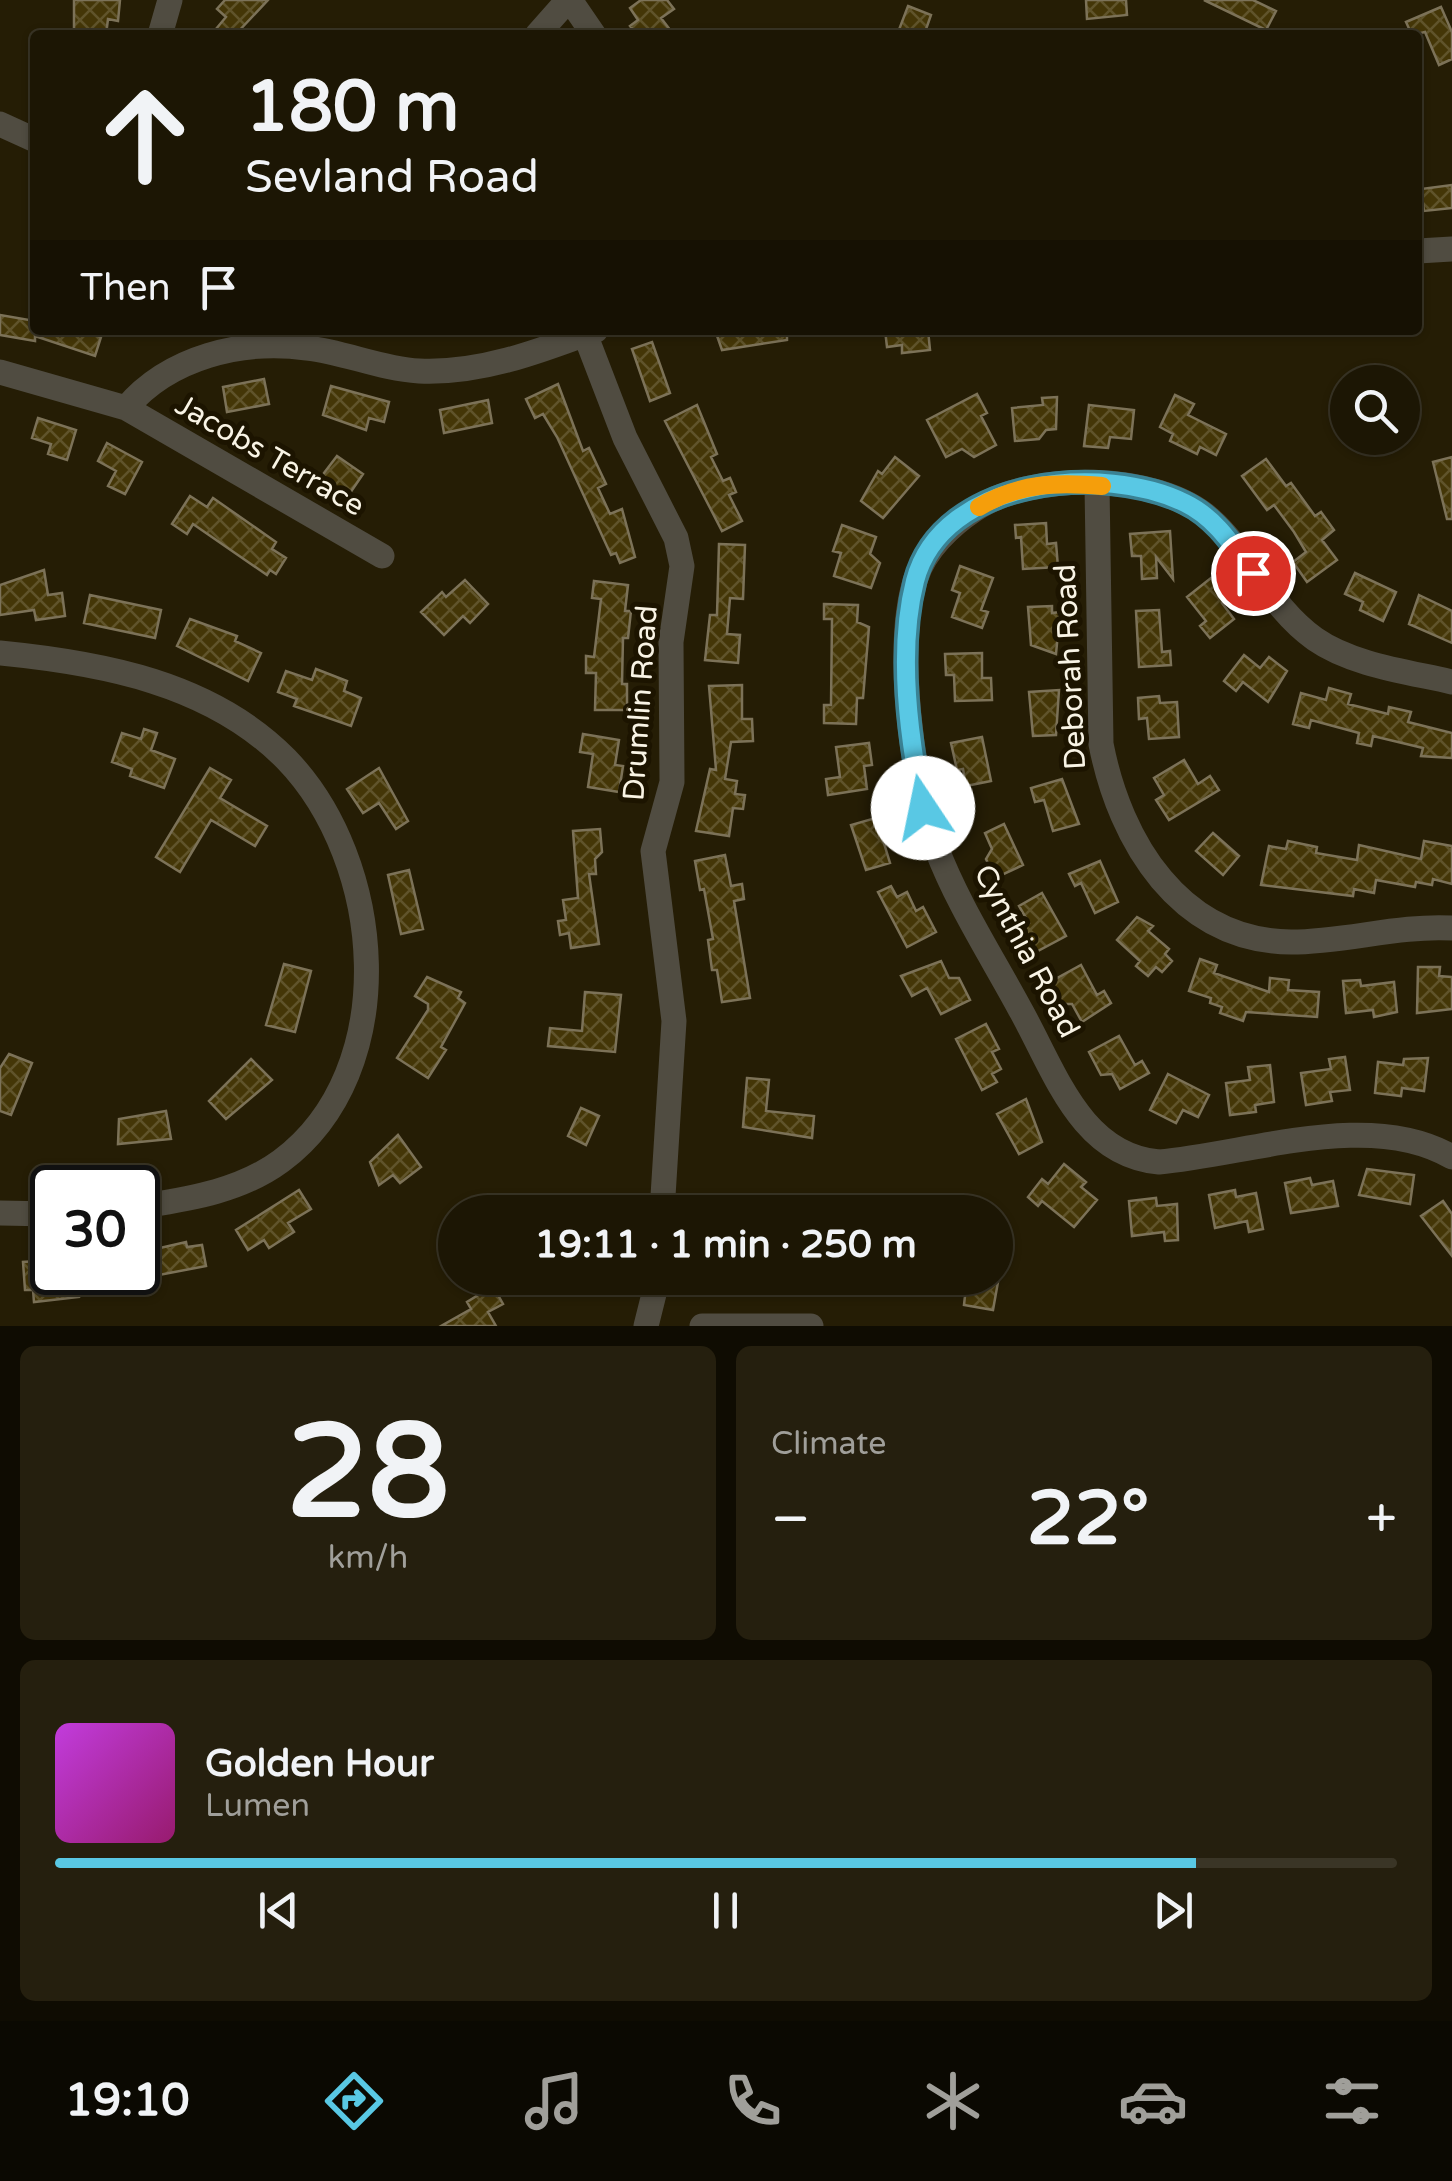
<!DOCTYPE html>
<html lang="en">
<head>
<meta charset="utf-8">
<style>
	:root { --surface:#1c1604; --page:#251f0e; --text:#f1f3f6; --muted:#a09f9a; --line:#3a3526; --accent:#59c8e4 }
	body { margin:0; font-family:"Varela Round",sans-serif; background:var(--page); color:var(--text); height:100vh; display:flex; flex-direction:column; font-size:38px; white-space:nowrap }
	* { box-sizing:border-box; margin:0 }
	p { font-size:32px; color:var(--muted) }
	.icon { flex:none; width:55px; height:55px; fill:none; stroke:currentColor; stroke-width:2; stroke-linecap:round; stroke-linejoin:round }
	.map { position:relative; height:1326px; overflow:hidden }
	.details { display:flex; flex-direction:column; gap:20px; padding:20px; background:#0f0c02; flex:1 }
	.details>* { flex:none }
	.hud { position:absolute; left:30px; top:30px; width:1392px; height:305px; border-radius:10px; box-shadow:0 2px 8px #0004,0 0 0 2px var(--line); background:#1c1604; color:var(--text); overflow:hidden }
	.controls { position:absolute; left:1330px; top:365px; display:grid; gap:20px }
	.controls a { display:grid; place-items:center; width:90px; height:90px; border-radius:50%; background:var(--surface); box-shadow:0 2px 8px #0004,0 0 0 2px var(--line); font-size:50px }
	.speed { position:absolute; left:30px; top:1165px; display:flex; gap:20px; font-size:50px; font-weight:700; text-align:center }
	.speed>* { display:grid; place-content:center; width:130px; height:130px; border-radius:50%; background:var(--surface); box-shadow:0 2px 8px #0004,0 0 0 2px var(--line); line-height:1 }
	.speed .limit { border:5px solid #111; border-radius:15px; background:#fff; color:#111 }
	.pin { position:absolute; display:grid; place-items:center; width:85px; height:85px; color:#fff; margin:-42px; border:5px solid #fff; border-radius:50%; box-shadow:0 2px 10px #0007 }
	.me { position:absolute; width:110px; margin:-55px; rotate:349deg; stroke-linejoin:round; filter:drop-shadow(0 0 8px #0008) }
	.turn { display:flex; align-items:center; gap:35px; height:210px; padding:0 50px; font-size:45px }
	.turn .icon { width:130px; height:130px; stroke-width:2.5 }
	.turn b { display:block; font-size:70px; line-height:85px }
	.then { display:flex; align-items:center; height:95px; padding:0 50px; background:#0003; gap:20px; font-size:38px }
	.big { font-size:75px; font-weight:700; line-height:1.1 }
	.details .tile { flex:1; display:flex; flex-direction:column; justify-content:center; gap:15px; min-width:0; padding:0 35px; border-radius:15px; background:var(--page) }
	.details .dial { align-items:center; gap:0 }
	.dial b { font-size:130px; line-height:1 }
	.song { display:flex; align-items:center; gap:30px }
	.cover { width:120px; height:120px; border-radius:15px; background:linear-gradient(135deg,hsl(290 70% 55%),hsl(320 70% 35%)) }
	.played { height:10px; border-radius:5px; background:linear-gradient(90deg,var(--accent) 85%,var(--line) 85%) }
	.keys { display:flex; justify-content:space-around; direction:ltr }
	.heat { display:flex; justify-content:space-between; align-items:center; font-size:55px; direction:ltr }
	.details .tiles { flex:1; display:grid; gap:20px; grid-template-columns:1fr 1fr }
	.tile:last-child { grid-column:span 2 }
	.trip { position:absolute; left:438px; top:1195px; width:575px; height:100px; border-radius:50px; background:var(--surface); box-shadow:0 2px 8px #0004,0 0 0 2px var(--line); font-weight:700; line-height:100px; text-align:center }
	.tab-bar { display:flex; height:160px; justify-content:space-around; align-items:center; background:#0b0902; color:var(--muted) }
	.tab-bar .icon { width:70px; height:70px }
	.tab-bar .selected { color:var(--accent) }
	.tab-bar b { font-size:45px; color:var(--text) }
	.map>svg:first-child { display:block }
	.building { fill:url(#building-cross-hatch); stroke:#7c7258; stroke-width:2.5 }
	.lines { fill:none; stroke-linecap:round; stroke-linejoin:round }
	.minor { stroke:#504c41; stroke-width:25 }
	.route-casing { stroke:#3a8294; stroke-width:25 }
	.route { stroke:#59c8e4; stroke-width:18 }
	.slow { stroke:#f59e0b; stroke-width:18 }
	.labels { text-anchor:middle; stroke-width:10; stroke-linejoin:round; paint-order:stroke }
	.street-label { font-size:30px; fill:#f9f4e5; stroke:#1c1400 }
</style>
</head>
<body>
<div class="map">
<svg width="1452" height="1326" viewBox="0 0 1452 1326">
	<defs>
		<pattern id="building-cross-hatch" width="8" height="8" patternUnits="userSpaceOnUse" patternTransform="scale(2.5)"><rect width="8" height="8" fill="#443607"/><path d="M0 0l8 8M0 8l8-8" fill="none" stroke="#60542b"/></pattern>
	</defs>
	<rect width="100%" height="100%" fill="#251d05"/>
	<path class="building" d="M74,0H120L118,21L108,19L106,35H74Z
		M225,0H268L235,35H211L226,17L217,9Z
		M641,0H667L674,9L661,18L674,35H637L630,26L638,20L630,8Z
		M1086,0H1126L1127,15L1087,19Z
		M1204,0H1253L1276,11L1266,30Z
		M908,6L931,15L924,35H897Z
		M1441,7L1452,32V59L1439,65L1425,32L1412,35L1406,22Z
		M1452,185V208L1424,211L1421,189Z
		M0,315L35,321V330H79L101,337L95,356L35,336V341L0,335Z
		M715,330H787V340L722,350Z
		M885,330H928L930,350L902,353V345L887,347Z
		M652,342L670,393L650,401L632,349Z
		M264,379L269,404L227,412L223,387Z
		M558,384L583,451L589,448L606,484L598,488L610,514L622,509L635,557L620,563L616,553L611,555L557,437L543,414L535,418L526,399Z
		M331,386L389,402L384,422L369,418L366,430L323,415Z
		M977,394L987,413L981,416L996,445L974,457L962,449L946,457L927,420Z
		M1175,395L1194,404L1188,415L1226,434L1216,455L1200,447L1197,454L1170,441L1173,434L1160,427Z
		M1057,397L1056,429L1046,430L1039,439L1015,441L1012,408L1043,405L1042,398Z
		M488,400L492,423L444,433L440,410Z
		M697,405L717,454L711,457L723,481L730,478L736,492L729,495L742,521L722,531L665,421Z
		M1089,405L1134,410L1131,439L1110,437L1108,448L1084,446Z
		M38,418L76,430L67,460L48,454L51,444L32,438Z
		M107,443L142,462L125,494L108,486L116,471L98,461Z
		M337,456L363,474L348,496L321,477Z
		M895,457L919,476L883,518L861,501L878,471L882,474Z
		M1452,457V519H1447L1433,462Z
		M1266,459L1286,486L1291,483L1315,516L1321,512L1334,530L1322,540L1337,560L1307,582L1293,562L1306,552L1294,532L1274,505L1267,510L1242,476Z
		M190,496L207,507L213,498L276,542L272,549L286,558L276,574L270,570L267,575L193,524L187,534L172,524Z
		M1046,523L1047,544L1056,543L1058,567L1023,569L1021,537L1016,538L1015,525Z
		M842,525L876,537L870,554L880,563L871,588L834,576L841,553L833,551Z
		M1170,531L1173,579L1156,557L1157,578L1142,579L1141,556H1132L1130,534Z
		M719,544L745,545L743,599L730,598L727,634L740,635L738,663L705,660L710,615H717Z
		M960,566L993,578L981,610L988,612L982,628L952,617L960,593L952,590Z
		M44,570L48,595L62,593L65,616L36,620L34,610L0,615V585Z
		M1355,573L1396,592L1383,621L1360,610L1363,602L1345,594Z
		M1211,578L1227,599L1222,603L1234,619L1210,638L1200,626L1206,621L1187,597Z
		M465,580L488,604L470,623L463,616L444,635L421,612L442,592L446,597Z
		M594,581L628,585L625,611H631L628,638H623L622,684H627V710H595L596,673H586V656L594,657L601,599L592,598Z
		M90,595L161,610L155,638L84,623Z
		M1419,595L1452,611V643L1409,624Z
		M824,604L858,605L857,622L869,627L863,698H857L856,724L824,723V705H831L832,619H824Z
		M1052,606V613L1060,612L1056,654L1031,645L1028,607Z
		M1159,610L1162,652L1170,651L1171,665L1139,667L1136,611Z
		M190,619L237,636L235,641L261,653L248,681L177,646Z
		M982,653V678H991L992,700L955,701L954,675H946L945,654Z
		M1244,655L1260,668L1269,657L1287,671L1268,702L1243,682L1236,691L1224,681Z
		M316,669L347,681L344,691L361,698L351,726L294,706L297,699L278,692L286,671L312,680Z
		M742,685V719H752L753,741L731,742L725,779L737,781L735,794L745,795L743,809L733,808L729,836L696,831L710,769L716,770L709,686Z
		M1329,688L1351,694L1348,704L1388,714L1389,707L1411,712L1408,722L1452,733V758L1421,756L1423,748L1373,736L1371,746L1357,743L1359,733L1311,720L1309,728L1293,724L1301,693L1326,700Z
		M1059,690L1056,735L1033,736L1029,692Z
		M1159,696L1160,703L1177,702L1179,737L1149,739L1147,718L1139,719L1138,698Z
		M144,729L157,733L151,750L175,759L164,788L130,776L132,769L112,762L122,733L141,739Z
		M583,734L619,740L615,765L623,766L619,792L588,787L593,754L580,752Z
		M982,737L991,781L966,786L963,769L957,770L951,743Z
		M869,743L872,765L864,766L867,789L828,795L826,779L840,777L836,747Z
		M1184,760L1198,784L1210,776L1219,790L1169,820L1156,800L1164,795L1154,778Z
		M210,768L231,780L220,798L267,826L255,846L211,820L180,872L156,857Z
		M379,768L408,821L396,829L379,803L363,813L347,789Z
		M1062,779L1079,824L1053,831L1044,800L1035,802L1031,788Z
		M886,815L892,838L883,840L890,863L866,870L851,825Z
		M1004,824L1023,865L995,878L986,859L992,849L985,833Z
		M600,829L602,852L595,859L596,874H589L599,944L571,948L569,933L560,935L558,921L566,920L563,900L578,898L573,831Z
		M1213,833L1239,856L1223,875L1196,851Z
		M1288,841L1317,847L1316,853L1357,860L1359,845L1421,859L1424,841L1452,846V884L1433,879L1432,885L1416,882L1415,887L1376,880L1374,893L1354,889L1353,896L1261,885L1269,846L1286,849Z
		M725,855L731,886L742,884L744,899L734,901L750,998L722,1002L717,970H712L708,940L713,939L704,889L700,890L695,861Z
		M1100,861L1118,902L1095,913L1081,883L1075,886L1069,874Z
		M409,870L423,929L401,934L388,875Z
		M891,886L897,897L907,892L916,911L923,907L936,932L907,947L878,892Z
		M1042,893L1066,936L1034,953L1022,931L1029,923L1019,906Z
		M1137,917L1153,926L1148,931L1169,949L1165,954L1172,961L1162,972L1156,967L1148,976L1136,966L1140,961L1117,940Z
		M1200,959L1217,965L1214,973L1269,992L1270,978L1289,980L1288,990L1319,992L1317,1017L1246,1012L1243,1021L1220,1013L1222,1007L1210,1003L1211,998L1189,991Z
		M941,961L949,978H959L970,1000L941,1014L927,988L912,996L901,976Z
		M284,964L311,971L295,1032L266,1025Z
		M1081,965L1097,995L1104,991L1111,1003L1082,1022L1072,1004H1062L1050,982Z
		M1418,967H1440L1439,976L1452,977V1009L1417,1013Z
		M427,977L461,992L458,998L465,1003L441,1047L446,1050L428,1078L397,1058L428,1010V1004L415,996Z
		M1360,980L1361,986L1394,982L1397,1012L1374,1017L1373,1010L1346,1013L1343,981Z
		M585,992L621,995L615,1052L548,1046L550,1028L582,1031Z
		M986,1024L999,1049L992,1052L1001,1069L992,1074L997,1082L982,1090L956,1039Z
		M1119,1036L1135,1065L1142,1061L1149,1073L1120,1089L1112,1074L1101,1075L1089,1052Z
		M9,1054L32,1063L11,1115L0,1111V1068Z
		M1345,1057L1350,1090L1330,1092L1332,1101L1306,1105L1301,1073L1331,1069L1329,1059Z
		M1428,1058L1424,1091L1402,1088L1401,1096L1375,1093L1378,1062L1403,1065L1404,1059Z
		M251,1059L272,1080L226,1119L209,1101Z
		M1270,1065L1274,1102L1255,1105L1256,1112L1230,1115L1226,1083L1250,1080L1248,1067Z
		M1168,1074L1209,1095L1198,1117L1183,1110L1176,1123L1150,1110Z
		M747,1078L769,1080L766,1111L814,1116L812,1138L743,1127Z
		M1026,1099L1042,1142L1019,1154L997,1114Z
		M581,1108L599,1116L586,1145L568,1136Z
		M166,1111L171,1139L118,1144L119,1119Z
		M398,1135L421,1167L400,1183L393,1175L379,1185L370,1162Z
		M1064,1164L1086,1182L1081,1187L1097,1200L1074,1227L1042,1201L1038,1206L1028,1197L1042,1179L1048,1184Z
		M1367,1169L1414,1175L1410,1204L1359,1195Z
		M1310,1178L1312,1185L1333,1181L1338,1206L1291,1213L1285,1183Z
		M299,1190L311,1209L288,1223L294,1232L269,1248L264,1240L248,1250L236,1230Z
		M1235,1190L1236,1197L1256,1193L1263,1229L1249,1232L1247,1221L1215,1228L1209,1195Z
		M1156,1198L1157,1206L1177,1204L1178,1240L1165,1241L1164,1232L1132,1236L1129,1201Z
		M1443,1201L1452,1214V1256L1421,1216Z
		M186,1242L187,1247L202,1245L206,1266L138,1279V1253Z
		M52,1260V1272H77L79,1297L34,1302L33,1290H25L23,1262Z
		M930,1278L998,1282L993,1310L964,1305L965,1296L928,1290Z
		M493,1286L503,1304L488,1312L496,1326H441L471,1309L467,1302Z"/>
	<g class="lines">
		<path class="minor" d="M570,0L594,35
			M160,35L170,0
			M537,35L568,0
			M0,124L35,140
			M1418,251L1452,249
			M585,334L625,438L676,538L682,566L671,642L672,782L653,851L674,1021L662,1212
			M0,372L126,408C169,357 242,339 307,348C344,352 381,369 419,371C480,374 540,351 596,330
			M126,408L382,556
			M1097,485L1101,744C1120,842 1180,941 1291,942C1346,942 1397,925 1452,928
			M0,653C102,663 211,683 286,759C385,861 403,1070 281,1161C239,1192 187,1199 138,1207
			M1452,682C1409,672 1352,665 1315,639C1271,608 1249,554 1210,519C1157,472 1031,471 974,510C950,526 925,550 916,578C894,645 912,783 936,847C957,903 992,957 1020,1009C1055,1071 1080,1155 1159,1162C1250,1154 1370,1109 1452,1157
			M0,1213L52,1214
			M646,1326L658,1278
			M702,1326H811"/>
	</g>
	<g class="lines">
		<g class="route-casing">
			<path id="route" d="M923,808C909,738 897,652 915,581C942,477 1105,463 1185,503C1216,518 1233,546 1253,573"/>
		</g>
		<use href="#route" class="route"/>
		<path class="slow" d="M979,507C1019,483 1057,482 1102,486"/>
	</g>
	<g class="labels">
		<g class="street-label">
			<text transform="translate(270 455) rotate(30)" y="10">Jacobs Terrace</text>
			<text transform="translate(1070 667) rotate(-93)" y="10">Deborah Road</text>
			<text transform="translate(640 703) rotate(-86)" y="10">Drumlin Road</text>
			<text transform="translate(1027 951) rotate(62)" y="10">Cynthia Road</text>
		</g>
	</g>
</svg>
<div class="controls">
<a><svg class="icon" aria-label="search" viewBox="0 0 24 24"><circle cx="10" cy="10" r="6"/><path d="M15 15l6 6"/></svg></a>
</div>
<div class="speed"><div class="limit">30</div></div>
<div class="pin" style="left:1253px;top:573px;background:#d93025"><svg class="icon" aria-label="arrive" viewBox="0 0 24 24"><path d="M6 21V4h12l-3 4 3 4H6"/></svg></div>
<svg class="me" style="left:923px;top:808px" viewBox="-20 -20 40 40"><circle r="19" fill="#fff"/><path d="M0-13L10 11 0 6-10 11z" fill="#59c8e4"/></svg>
<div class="trip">19:11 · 1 min · 250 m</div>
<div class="hud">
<div class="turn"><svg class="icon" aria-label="ahead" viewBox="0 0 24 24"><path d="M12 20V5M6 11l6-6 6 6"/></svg><div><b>180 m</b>Sevland Road</div></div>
<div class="then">Then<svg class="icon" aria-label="arrive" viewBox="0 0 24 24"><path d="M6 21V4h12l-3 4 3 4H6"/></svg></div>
</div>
</div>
<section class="details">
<div class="tiles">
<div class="tile dial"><b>28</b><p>km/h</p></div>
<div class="tile"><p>Climate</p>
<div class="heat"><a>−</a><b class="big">22°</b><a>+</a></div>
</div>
<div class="tile">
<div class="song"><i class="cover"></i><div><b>Golden Hour</b><p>Lumen</p></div></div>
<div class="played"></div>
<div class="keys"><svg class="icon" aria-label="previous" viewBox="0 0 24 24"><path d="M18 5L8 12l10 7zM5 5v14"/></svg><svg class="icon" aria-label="pause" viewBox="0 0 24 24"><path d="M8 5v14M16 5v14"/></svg><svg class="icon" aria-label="next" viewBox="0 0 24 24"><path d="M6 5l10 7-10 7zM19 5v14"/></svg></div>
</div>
</div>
</section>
<nav class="tab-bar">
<b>19:10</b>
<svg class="icon selected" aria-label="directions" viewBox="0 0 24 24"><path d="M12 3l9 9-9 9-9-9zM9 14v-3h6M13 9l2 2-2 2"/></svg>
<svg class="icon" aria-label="music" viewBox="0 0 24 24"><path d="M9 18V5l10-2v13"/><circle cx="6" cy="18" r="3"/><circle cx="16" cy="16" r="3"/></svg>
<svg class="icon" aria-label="phone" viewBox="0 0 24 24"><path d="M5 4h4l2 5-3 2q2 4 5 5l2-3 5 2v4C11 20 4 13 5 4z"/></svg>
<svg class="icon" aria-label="climate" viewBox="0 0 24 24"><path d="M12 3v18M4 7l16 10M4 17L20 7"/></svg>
<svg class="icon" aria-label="car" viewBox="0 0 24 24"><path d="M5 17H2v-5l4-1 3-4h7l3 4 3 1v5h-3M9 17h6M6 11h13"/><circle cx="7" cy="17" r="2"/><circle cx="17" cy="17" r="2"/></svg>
<svg class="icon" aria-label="filters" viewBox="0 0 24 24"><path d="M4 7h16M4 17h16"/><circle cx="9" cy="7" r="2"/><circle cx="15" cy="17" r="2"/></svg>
</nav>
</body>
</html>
